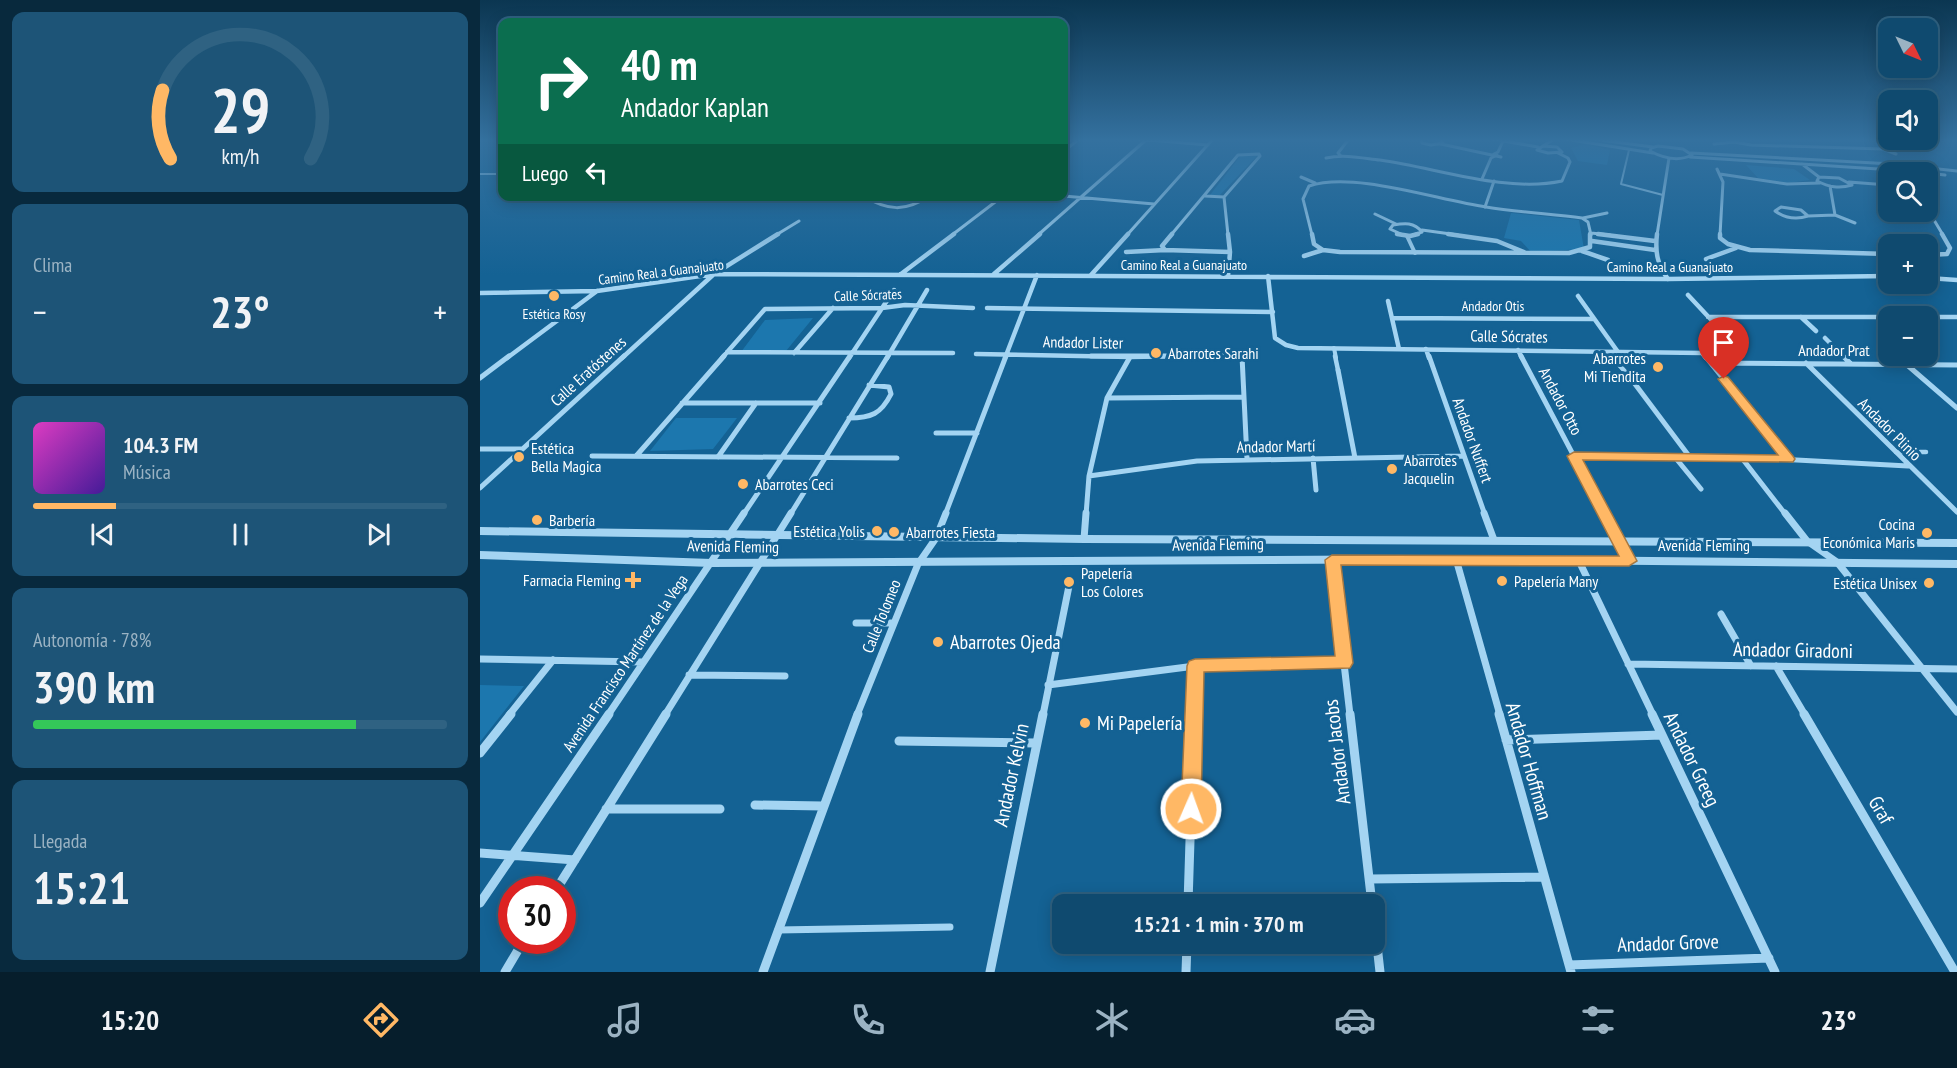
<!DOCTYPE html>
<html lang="es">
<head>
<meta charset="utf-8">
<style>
	:root { --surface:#0f4a6f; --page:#1d5477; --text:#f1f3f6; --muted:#9bb3c3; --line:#2f6282; --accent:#ffb865 }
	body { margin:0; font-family:"PT Sans Narrow",sans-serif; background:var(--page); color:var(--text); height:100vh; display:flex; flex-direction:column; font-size:22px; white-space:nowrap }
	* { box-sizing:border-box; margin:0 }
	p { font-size:20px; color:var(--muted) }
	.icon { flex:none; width:33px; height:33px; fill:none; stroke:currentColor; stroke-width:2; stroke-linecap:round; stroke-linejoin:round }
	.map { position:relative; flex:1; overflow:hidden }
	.drawer { display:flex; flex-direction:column; gap:12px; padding:12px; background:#08293d; width:480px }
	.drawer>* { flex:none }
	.hud { position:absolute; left:18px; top:18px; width:570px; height:183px; border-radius:12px; box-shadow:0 3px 15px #0003,0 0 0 2px var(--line); background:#0b6e4f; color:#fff; overflow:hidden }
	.needle { width:39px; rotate:133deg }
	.buttons { position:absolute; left:1398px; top:18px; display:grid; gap:12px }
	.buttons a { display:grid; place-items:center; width:60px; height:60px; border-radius:12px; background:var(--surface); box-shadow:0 3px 15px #0003,0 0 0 2px var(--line); font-size:30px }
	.speed { position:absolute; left:18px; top:876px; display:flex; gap:12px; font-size:30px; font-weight:700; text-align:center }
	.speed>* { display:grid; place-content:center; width:78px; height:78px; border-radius:50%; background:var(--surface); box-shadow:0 3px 15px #0003,0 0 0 2px var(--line); line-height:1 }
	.speed .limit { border:9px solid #d22; background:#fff; color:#111 }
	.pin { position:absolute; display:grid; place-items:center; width:51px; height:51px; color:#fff; margin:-62px -26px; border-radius:50% 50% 50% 0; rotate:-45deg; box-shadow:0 0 6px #0007 }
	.pin .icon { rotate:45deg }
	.me { position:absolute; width:66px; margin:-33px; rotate:2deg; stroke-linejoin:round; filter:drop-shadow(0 0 4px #0008) }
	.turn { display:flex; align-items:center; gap:21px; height:126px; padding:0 24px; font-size:27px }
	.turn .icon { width:78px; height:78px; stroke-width:2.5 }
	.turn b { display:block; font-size:42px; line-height:51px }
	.then { display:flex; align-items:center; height:57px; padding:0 24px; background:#0003; gap:12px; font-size:22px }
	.big { font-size:45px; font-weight:700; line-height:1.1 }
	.drawer .card { flex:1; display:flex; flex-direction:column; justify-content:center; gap:9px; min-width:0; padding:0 21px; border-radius:12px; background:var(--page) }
	.drawer .dial { align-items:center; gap:0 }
	.dial svg { height:156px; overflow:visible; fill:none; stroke:var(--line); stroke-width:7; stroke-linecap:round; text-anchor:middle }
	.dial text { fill:var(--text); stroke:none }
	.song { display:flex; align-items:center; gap:18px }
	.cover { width:72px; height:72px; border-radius:9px; background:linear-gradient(135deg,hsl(310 70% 55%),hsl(260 70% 35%)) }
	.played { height:6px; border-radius:3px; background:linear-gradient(90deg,var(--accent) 20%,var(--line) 20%) }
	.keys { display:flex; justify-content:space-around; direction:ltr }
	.heat { display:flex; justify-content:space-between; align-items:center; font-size:33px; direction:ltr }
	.charge { height:9px; border-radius:4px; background:linear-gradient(90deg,#34c759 78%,var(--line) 0) }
	.trip { position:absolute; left:572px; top:894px; width:333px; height:60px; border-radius:12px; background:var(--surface); box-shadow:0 3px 15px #0003,0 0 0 2px var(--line); font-weight:700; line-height:60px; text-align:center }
	.menu { display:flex; height:96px; justify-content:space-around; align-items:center; background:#061e2c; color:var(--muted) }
	.menu .icon { width:42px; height:42px }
	.menu .active { color:var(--accent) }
	.menu b { font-size:27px; color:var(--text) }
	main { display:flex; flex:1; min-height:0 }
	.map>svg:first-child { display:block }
	.green { fill:#1c77ae }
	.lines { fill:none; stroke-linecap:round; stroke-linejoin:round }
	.service-far2 { stroke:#a4d4f2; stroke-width:2 }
	.service-far1 { stroke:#a4d4f2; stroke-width:4.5 }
	.service { stroke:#a4d4f2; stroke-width:7 }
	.pedestrian-far2 { stroke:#a4d4f2; stroke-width:3 }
	.pedestrian-far1 { stroke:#a4d4f2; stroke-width:4 }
	.pedestrian { stroke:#a4d4f2; stroke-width:4.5 }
	.minor-far4 { stroke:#a4d4f2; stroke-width:3 }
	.minor-far3 { stroke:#a4d4f2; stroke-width:4.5 }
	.minor-far2 { stroke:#a4d4f2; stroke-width:5 }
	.minor-far1 { stroke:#a4d4f2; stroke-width:7 }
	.minor { stroke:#a4d4f2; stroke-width:9 }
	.tertiary { fill:#a4d4f2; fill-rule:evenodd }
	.route { fill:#ffb865; stroke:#a67842; stroke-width:1.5 }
	.poi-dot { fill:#ffb865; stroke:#146294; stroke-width:2 }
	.labels { text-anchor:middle; stroke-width:6; stroke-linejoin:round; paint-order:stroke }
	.far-street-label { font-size:14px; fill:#fff; stroke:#146294 }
	.far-poi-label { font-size:14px; fill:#fff; stroke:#146294 }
	.street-label { font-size:16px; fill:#fff; stroke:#146294 }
	.poi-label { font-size:16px; fill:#fff; stroke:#146294; text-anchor:start }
	.near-poi-label { font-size:20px; fill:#fff; stroke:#146294; text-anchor:start }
	.near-street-label { font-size:20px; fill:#fff; stroke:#146294 }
</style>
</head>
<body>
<main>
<section class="drawer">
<div class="card dial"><svg viewBox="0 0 100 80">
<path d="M14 69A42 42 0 1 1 86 69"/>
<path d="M14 69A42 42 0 0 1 10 34" stroke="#ffb865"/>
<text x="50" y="56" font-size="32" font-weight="700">29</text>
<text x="50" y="72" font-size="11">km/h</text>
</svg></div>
<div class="card"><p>Clima</p>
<div class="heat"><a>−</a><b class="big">23°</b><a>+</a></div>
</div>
<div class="card">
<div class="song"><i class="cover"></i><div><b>104.3 FM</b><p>Música</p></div></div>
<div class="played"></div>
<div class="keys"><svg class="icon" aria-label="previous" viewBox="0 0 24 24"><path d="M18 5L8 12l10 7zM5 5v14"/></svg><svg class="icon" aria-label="pause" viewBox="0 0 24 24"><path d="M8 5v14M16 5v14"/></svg><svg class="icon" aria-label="next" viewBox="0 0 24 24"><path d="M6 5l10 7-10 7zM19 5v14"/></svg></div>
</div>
<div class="card"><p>Autonomía · 78%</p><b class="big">390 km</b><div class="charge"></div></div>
<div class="card"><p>Llegada</p><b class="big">15:21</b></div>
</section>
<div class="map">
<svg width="1477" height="972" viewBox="0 0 1477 972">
	<rect width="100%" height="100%" fill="#146294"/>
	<path class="green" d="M1106,144L1130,150L1127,165L1098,161L1091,148Z
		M761,155L777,156L740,195H730Z
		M1266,165L1314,169L1330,180L1307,183L1278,178Z
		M1031,213L1099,220L1104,249L1051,252L1041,241L1024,238Z
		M333,318L306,351L261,352L285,320Z
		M196,418H257L233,449L170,451Z
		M0,685L44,686L0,742Z"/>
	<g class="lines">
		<path class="service-far2" d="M1149,150L1141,184L1183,195
			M0,174H22"/>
		<path class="service-far1" d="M1416,452H1446"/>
		<path class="service" d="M298,930L470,927"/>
		<path class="pedestrian-far2" d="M1002,179L1011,158L1017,155
			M1005,207L1014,181"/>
		<path class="pedestrian-far1" d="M927,236L935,253
			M854,348L856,358
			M1127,352L1132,358"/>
		<path class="pedestrian" d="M855,356L858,370
			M1131,356L1149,376"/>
		<path class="minor-far4" d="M658,139L728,145
			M941,139L942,143L951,145L963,143L960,139
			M1013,139L1058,147
			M1085,139L1173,153
			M1113,139L1173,147
			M961,144L1021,157
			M1234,144L1254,142L1271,145L1403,149L1416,154
			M1063,146L1077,147L1082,152L1068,153L1057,150Z
			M1063,146L1074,139
			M1178,146L1203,149L1212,155C1198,162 1183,158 1170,151L1171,148Z
			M1403,149L1408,146L1407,139
			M584,151L599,139
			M1211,153L1413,164L1477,171
			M1014,154L1018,152L1023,141
			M860,155L858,153L869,139
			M1210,157L1445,172
			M846,158C864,154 882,158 900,160C957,168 1026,193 1082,181L1090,162L1088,158L1078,153
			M1322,164L1339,177
			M1237,169L1243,182L1240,235
			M1448,173L1465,175
			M1240,174L1307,184L1340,183
			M821,177L835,183
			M1339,177L1359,178L1372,185C1359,189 1349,187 1337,181Z
			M1369,182L1408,185
			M1448,185L1453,183
			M383,196C408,211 425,212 450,196
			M584,196L674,204
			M725,196L744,197
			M1301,207L1321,210L1328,216C1316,220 1305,218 1295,211Z
			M1448,210L1463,235
			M895,214L916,224
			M1355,215L1375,223
			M1328,216L1355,215L1350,186
			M1103,218L1127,213
			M942,230L978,235
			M1111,233L1130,235
			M296,235L319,221
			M472,235L523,196
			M558,235L667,139
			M647,235L733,139
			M691,235L758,155L779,154L780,156L744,197L748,235
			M832,235L823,199L829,186C874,171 957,200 1006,207C1038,212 1070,214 1102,218L1108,222L1111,235
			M923,235L910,229L913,225C925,223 934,222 942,232L933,235
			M1177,235L1189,158"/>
		<path class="minor-far3" d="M832,234L834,244L843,250L860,252L1089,253L1110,247V234
			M917,234L930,236L938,234
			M968,234L1017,241L1046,253
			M1118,234L1175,241
			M1177,234C1175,251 1177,265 1188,279
			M1240,234V238L1248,244L1270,250L1408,254
			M1112,241L1175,250
			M685,250L682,246L692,234
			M1102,251L1128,260
			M646,252L685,250L750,252
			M1448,255L1467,254L1470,248L1462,234
			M824,256L843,250
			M1226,259L1256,248
			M421,274L474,234
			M514,274L560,234
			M611,275L648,234
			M748,276L750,252L748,234
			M788,276L795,338L806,345L818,348L1222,353L1242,352L1252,348L1251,341L1208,295
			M1448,278L1477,280
			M0,293L117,291L234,274L1188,279L1408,276
			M1098,296L1138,352
			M908,301L919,349
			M507,308L793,312
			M1228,317H1408
			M1321,317L1336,331
			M1448,317H1477
			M912,318L1114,319
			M1345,338L1365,358
			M946,349L949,358
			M1038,350L1042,358
			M247,352L473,353
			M314,353L353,308
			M1222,353L1226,358
			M496,354L650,357L762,355V358
			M27,358L117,291
			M142,358L234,274L298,234
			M242,358L285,309L402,308L425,305L493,308
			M369,358L414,290
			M407,358L447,290
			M525,358L557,275"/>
		<path class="minor-far2" d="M611,356H692
			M762,356L767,459
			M949,356L1005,515
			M1041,356L1125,515
			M1225,356L1308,459
			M1363,356L1370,363
			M1231,363L1477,365
			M1326,363L1477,512
			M1426,364L1477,408
			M858,370L875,458
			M1149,376L1209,456
			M0,378L29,356
			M627,398L764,397
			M202,403H340
			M369,418C391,418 401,414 411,394L409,387L389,385
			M456,433H497
			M0,449H42
			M157,455L244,356
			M112,456L417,458
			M1094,456L1261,457L1428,466
			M1194,456L1221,489
			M238,457L276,403
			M1261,457L1306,515
			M833,458L836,490
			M609,476L717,461L984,456
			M0,488L144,356
			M263,515L370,356
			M310,515L408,356
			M465,515L526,356
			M606,515L609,476L627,398L650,357"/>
		<path class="minor-far1" d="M1004,513L1014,540
			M1124,513L1149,561
			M1305,513L1327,541L1357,562L1477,712
			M604,539L606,513
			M976,559L1020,715
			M852,560L870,715
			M1099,561L1173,715
			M1241,614L1271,666
			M376,623H414
			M0,659L163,662
			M1148,664L1477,669
			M1296,666L1325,715
			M209,675L305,676
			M568,685L715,666L864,663
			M29,715L73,660
			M128,715L264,513
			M185,715L311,513
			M377,715L438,564L456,538L466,513
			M563,715L589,586
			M714,715L715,666"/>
		<path class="minor" d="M870,714L892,904
			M1019,714L1091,972
			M1172,714L1295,972
			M1324,714L1475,972
			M1026,740L1182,735
			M419,741L556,743
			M0,753L31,714
			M275,805L343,806
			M126,809H240
			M0,853L95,860
			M890,879L1064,877
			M76,890L186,714
			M0,903L129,714
			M708,904L714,714
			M894,918L900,972
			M1089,965L1289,958
			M25,972L44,940
			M283,972L378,714
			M510,972L563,714
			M706,972L707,944"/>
		<path class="tertiary" d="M0,527L604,535L1477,539V547L604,543L0,535Z
			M0,551L232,559L976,555L1477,560V568L976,563L232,567L0,559Z"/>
	</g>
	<linearGradient id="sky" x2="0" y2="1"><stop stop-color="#0b3651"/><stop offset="0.51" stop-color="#34719f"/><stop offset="1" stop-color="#34719f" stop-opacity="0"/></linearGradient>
	<rect width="1477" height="275" fill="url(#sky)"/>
	<path class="route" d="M1244,376L1248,377L1313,456L1315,459L1313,462L1103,460L1157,561L1149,566L861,565L873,663L870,668L724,672L721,809L718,816L711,818L704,816L701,809L707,666L709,661L715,659L855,656L845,560L852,555L1139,556L1087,456L1094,452L1298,455L1238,379Z"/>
	<g class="poi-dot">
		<circle cx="74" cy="296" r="6"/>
		<circle cx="676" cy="353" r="6"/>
		<circle cx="1178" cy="367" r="6"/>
		<circle cx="39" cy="457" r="6"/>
		<circle cx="912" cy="469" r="6"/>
		<circle cx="263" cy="484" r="6"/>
		<circle cx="57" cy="520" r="6"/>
		<circle cx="397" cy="531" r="6"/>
		<circle cx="414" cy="532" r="6"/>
		<circle cx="1447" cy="533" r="6"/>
		<path d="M150 571h6v6h6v6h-6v6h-6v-6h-6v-6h6z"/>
		<circle cx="1022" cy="581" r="6"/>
		<circle cx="589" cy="582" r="6"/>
		<circle cx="1449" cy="583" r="6"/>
		<circle cx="458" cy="642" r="6"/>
		<circle cx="605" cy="723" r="6"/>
	</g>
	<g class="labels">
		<g class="far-street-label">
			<text x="704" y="270">Camino Real a Guanajuato</text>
			<text x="1190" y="272">Camino Real a Guanajuato</text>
			<text transform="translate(181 272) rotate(-7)" y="5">Camino Real a Guanajuato</text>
			<text transform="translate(388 295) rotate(-2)" y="5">Calle Sócrates</text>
			<text x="1013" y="311">Andador Otis</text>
		</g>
		<g class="far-poi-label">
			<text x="74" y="319">Estética Rosy</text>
		</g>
		<g class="street-label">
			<text transform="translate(1029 336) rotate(1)" y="6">Calle Sócrates</text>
			<text transform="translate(603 342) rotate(1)" y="6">Andador Lister</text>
			<text x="1354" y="356">Andador Prat</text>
			<text transform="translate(108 371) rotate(-42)" y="6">Calle Eratóstenes</text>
			<text transform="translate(1081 401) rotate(62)" y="6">Andador Otto</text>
			<text transform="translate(1410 429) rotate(45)" y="6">Andador Plinio</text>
			<text transform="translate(993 440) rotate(70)" y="6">Andador Nuffert</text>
			<text transform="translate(796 446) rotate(-1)" y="6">Andador Martí</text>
			<text transform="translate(738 544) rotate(-1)" y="6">Avenida Fleming</text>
			<text x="1224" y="551">Avenida Fleming</text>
			<text transform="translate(253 546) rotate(1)" y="6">Avenida Fleming</text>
			<text transform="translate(401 616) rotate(-68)" y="6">Calle Tolomeo</text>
			<text transform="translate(145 663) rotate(-56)" y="6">Avenida Francisco Martínez de la Vega</text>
		</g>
		<g class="poi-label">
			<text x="688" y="359">Abarrotes Sarahi</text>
			<text x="1166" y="364" text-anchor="end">Abarrotes<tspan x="1166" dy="18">Mi Tiendita</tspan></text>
			<text x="51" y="454">Estética<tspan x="51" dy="18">Bella Magica</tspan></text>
			<text x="924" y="466">Abarrotes<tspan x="924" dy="18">Jacquelin</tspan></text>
			<text x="275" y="490">Abarrotes Ceci</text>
			<text x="69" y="526">Barbería</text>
			<text x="1435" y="530" text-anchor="end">Cocina<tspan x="1435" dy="18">Económica Maris</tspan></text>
			<text x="385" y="537" text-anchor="end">Estética Yolis</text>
			<text x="426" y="538">Abarrotes Fiesta</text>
			<text x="601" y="579">Papelería<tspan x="601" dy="18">Los Colores</tspan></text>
			<text x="141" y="586" text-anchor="end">Farmacia Fleming</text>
			<text x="1034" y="587">Papelería Many</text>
			<text x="1437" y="589" text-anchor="end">Estética Unisex</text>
		</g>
		<g class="near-poi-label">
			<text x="470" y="649">Abarrotes Ojeda</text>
			<text x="617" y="730">Mi Papelería</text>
		</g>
		<g class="near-street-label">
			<text transform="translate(1313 650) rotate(1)" y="7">Andador Giradoni</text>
			<text transform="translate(857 752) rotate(-97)" y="7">Andador Jacobs</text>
			<text transform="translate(1212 759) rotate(64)" y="7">Andador Greeg</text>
			<text transform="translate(1049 761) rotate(74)" y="7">Andador Hoffman</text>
			<text transform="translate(531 775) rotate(-78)" y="7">Andador Kelvin</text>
			<text transform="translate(1401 810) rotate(60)" y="7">Graf</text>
			<text transform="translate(1188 943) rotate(-2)" y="7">Andador Grove</text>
		</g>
	</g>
</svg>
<div class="buttons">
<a><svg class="needle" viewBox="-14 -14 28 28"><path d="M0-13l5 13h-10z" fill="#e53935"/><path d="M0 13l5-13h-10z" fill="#9bb3c3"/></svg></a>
<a><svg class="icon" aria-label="sound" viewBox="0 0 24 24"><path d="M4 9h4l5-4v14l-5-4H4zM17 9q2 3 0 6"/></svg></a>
<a><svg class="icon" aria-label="search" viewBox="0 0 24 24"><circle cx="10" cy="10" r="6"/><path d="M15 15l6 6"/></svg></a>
<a>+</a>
<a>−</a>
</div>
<div class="speed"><div class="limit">30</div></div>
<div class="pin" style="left:1244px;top:379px;background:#d93025"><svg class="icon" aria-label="arrive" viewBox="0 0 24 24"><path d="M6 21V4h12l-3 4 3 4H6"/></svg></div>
<svg class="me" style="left:711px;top:809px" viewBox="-20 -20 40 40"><circle r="17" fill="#ffb865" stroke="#fff" stroke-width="3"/><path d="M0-11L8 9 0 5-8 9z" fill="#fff"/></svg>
<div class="trip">15:21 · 1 min · 370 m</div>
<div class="hud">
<div class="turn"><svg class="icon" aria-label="right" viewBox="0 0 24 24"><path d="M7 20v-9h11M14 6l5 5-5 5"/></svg><div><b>40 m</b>Andador Kaplan</div></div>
<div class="then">Luego<svg class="icon" aria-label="left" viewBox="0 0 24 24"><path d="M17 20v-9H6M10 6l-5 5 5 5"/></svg></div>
</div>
</div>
</main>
<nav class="menu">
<b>15:20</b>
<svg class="icon active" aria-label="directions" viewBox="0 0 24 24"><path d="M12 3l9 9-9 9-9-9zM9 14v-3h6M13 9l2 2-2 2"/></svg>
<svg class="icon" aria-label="music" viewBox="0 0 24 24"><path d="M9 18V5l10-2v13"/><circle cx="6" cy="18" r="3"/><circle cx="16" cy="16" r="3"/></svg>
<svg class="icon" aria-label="phone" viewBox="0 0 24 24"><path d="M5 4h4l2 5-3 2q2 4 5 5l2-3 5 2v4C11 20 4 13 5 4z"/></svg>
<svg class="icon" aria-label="climate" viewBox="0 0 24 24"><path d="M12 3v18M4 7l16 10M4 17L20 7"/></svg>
<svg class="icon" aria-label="car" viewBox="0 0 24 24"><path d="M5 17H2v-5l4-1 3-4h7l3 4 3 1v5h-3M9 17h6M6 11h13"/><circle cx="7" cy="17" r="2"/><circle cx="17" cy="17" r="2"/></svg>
<svg class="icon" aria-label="filters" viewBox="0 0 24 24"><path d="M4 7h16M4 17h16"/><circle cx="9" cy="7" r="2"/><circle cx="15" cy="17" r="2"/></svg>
<b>23°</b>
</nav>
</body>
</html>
